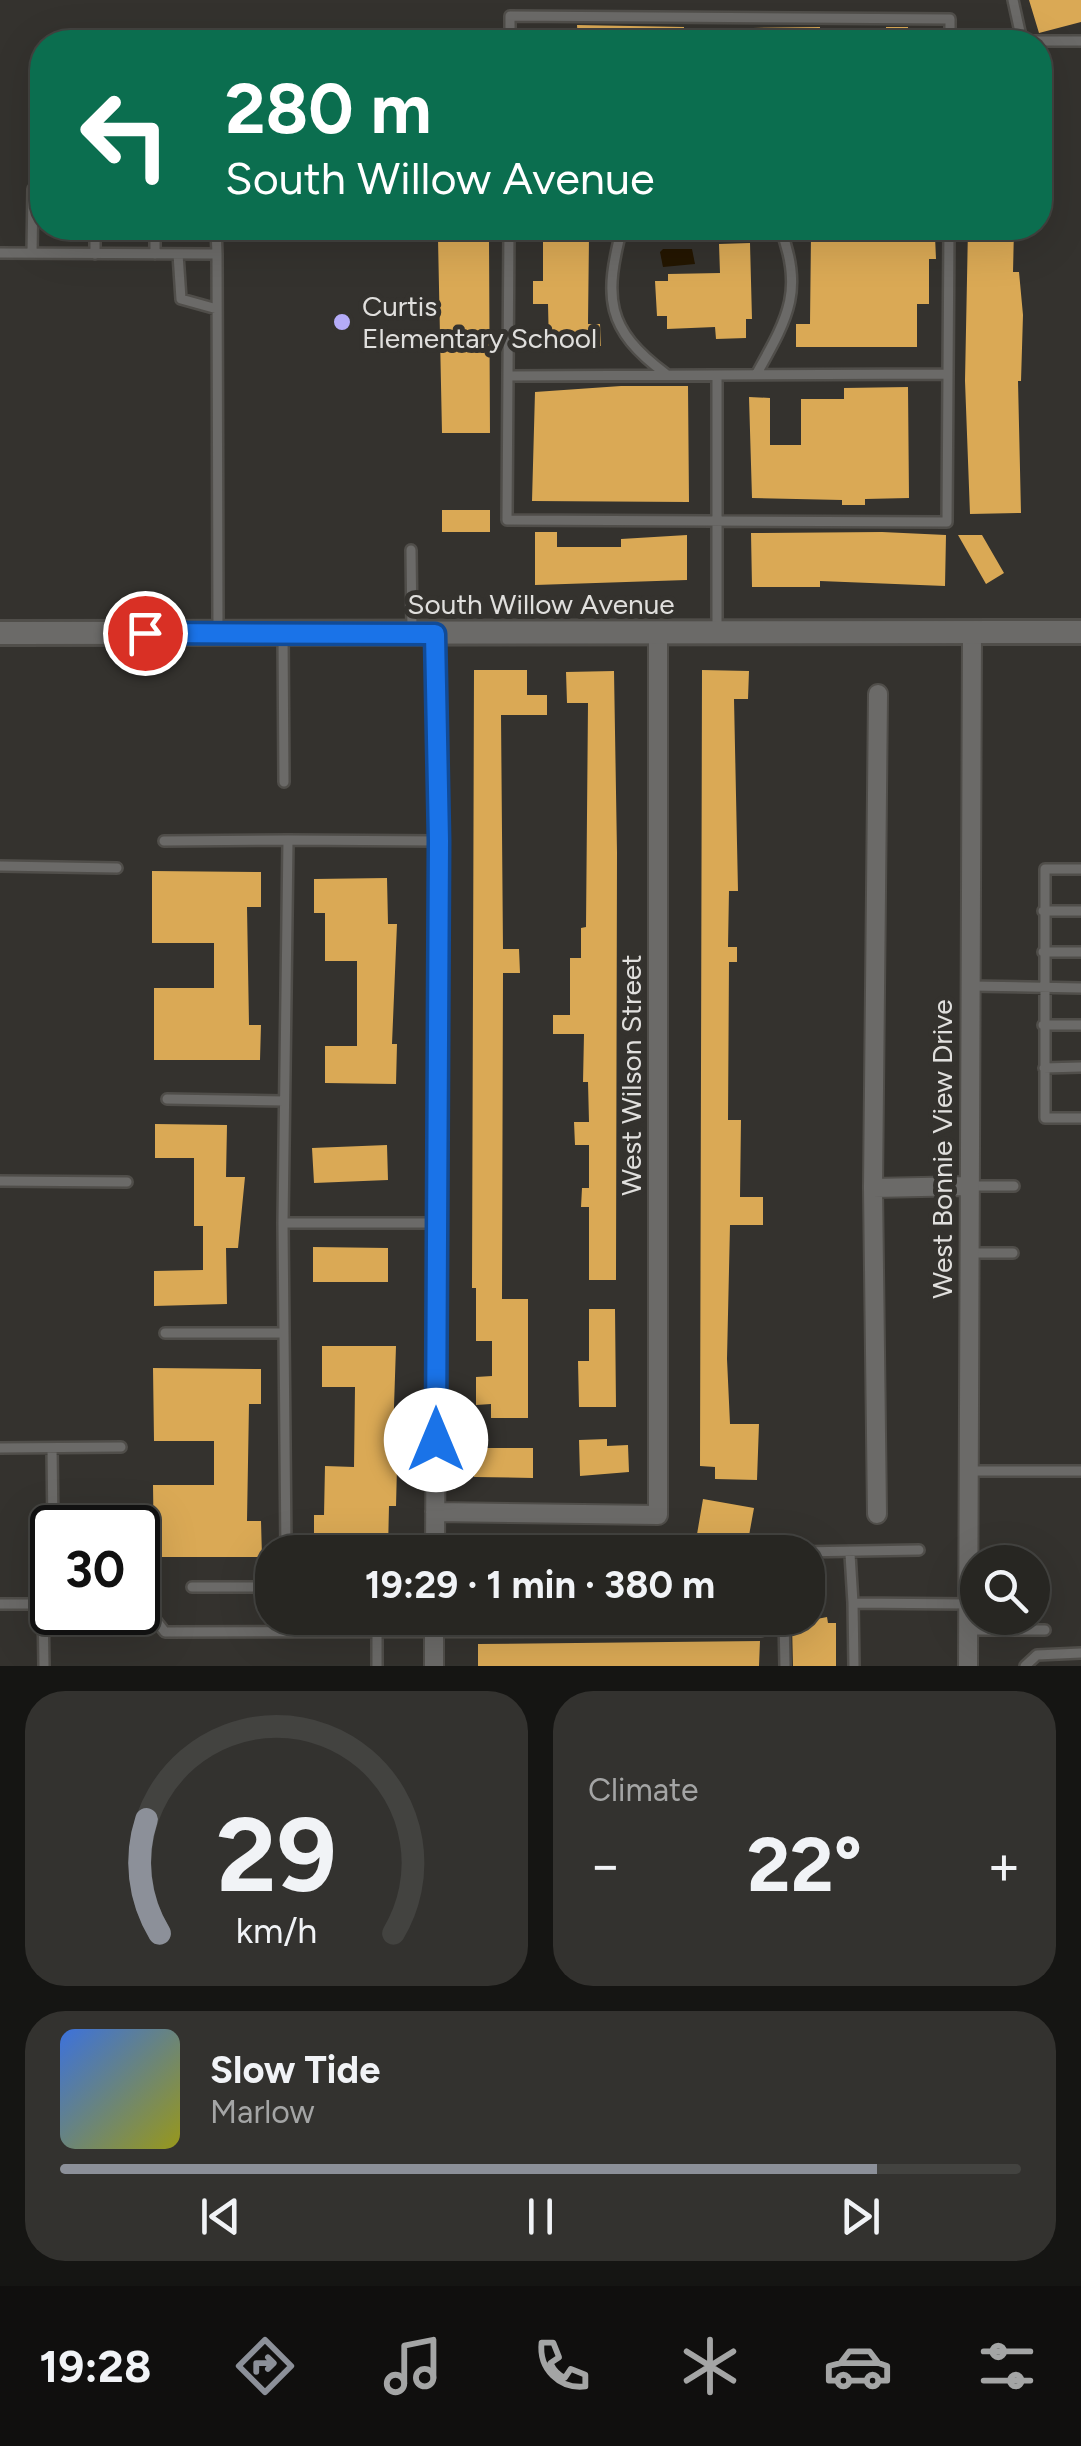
<!DOCTYPE html>
<html lang="en">
<head>
<meta charset="utf-8">
<style>
	:root { --surface:#272622; --page:#33322f; --text:#f1f3f6; --muted:#a4a5a5; --line:#434340; --accent:#8c9099 }
	body { margin:0; font-family:Figtree,sans-serif; background:var(--page); color:var(--text); height:100vh; display:flex; flex-direction:column; font-size:38px; white-space:nowrap }
	* { box-sizing:border-box; margin:0 }
	p { font-size:32px; color:var(--muted) }
	.icon { flex:none; width:55px; height:55px; fill:none; stroke:currentColor; stroke-width:2; stroke-linecap:round; stroke-linejoin:round }
	.map { position:relative; height:1666px; overflow:hidden }
	.sheet { display:flex; flex-direction:column; gap:25px; padding:25px; background:#151513; flex:1 }
	.sheet>* { flex:none }
	.banner { position:absolute; left:30px; top:30px; width:1022px; height:210px; border-radius:40px; box-shadow:0 10px 40px #0002,0 0 0 2px var(--line); background:#0b6e4f; color:#fff; overflow:hidden }
	.buttons { position:absolute; left:960px; top:1545px; display:grid; gap:20px }
	.buttons a { display:grid; place-items:center; width:90px; height:90px; border-radius:50%; background:var(--surface); box-shadow:0 10px 40px #0002,0 0 0 2px var(--line); font-size:50px }
	.speed { position:absolute; left:30px; top:1505px; display:flex; gap:20px; font-size:50px; font-weight:700; text-align:center }
	.speed>* { display:grid; place-content:center; width:130px; height:130px; border-radius:50%; background:var(--surface); box-shadow:0 10px 40px #0002,0 0 0 2px var(--line); line-height:1 }
	.speed .limit { border:5px solid #111; border-radius:15px; background:#fff; color:#111 }
	.pin { position:absolute; display:grid; place-items:center; width:85px; height:85px; color:#fff; margin:-42px; border:5px solid #fff; border-radius:50%; box-shadow:0 2px 10px #0007 }
	.me { position:absolute; width:110px; margin:-55px; rotate:0deg; stroke-linejoin:round; filter:drop-shadow(0 0 8px #0008) }
	.turn { display:flex; align-items:center; gap:35px; height:210px; padding:0 30px; font-size:45px }
	.turn .icon { width:130px; height:130px; stroke-width:2.5 }
	.turn b { display:block; font-size:70px; line-height:85px }
	.big { font-size:75px; font-weight:700; line-height:1.1 }
	.sheet .tile { flex:1; display:flex; flex-direction:column; justify-content:center; gap:15px; min-width:0; padding:0 35px; border-radius:40px; background:var(--page) }
	.sheet .dial { align-items:center; gap:0 }
	.dial svg { height:260px; overflow:visible; fill:none; stroke:var(--line); stroke-width:7; stroke-linecap:round; text-anchor:middle }
	.dial text { fill:var(--text); stroke:none }
	.song { display:flex; align-items:center; gap:30px }
	.cover { width:120px; height:120px; border-radius:15px; background:linear-gradient(135deg,hsl(220 70% 55%),hsl(60 70% 35%)) }
	.played { height:10px; border-radius:5px; background:linear-gradient(90deg,var(--accent) 85%,var(--line) 85%) }
	.keys { display:flex; justify-content:space-around; direction:ltr }
	.heat { display:flex; justify-content:space-between; align-items:center; font-size:55px; direction:ltr }
	.sheet .tiles { flex:1; display:grid; gap:25px; grid-template-columns:1fr 1fr }
	.tile:last-child { grid-column:span 2 }
	.trip { position:absolute; left:255px; top:1535px; width:570px; height:100px; border-radius:40px; background:var(--surface); box-shadow:0 10px 40px #0002,0 0 0 2px var(--line); font-weight:700; line-height:100px; text-align:center }
	.tab-bar { display:flex; height:160px; justify-content:space-around; align-items:center; background:#100f0e; color:var(--muted) }
	.tab-bar .icon { width:70px; height:70px }
	.tab-bar .current { color:var(--accent) }
	.tab-bar b { font-size:45px; color:var(--text) }
	.map>svg:first-child { display:block }
	.water { fill:#241600 }
	.building { fill:#daa955 }
	.lines { fill:none; stroke-linecap:round; stroke-linejoin:round }
	.service-casing { stroke:#504e4a; stroke-width:14 }
	.minor-casing { stroke:#504e4a; stroke-width:22 }
	.tertiary-casing { stroke:#504e4a; stroke-width:28 }
	.service { stroke:#6b6a68; stroke-width:9 }
	.minor { stroke:#6b6a68; stroke-width:18 }
	.tertiary { stroke:#6b6a68; stroke-width:22 }
	.route-casing { stroke:#114b97; stroke-width:25 }
	.route { stroke:#1a73e8; stroke-width:18 }
	.poi-dot { fill:#b5acf8; stroke:#34322e; stroke-width:4 }
	.labels { text-anchor:middle; stroke-width:10; stroke-linejoin:round; paint-order:stroke }
	.poi-label { font-size:28px; fill:#e0dfdd; stroke:#34322e; text-anchor:start }
	.street-label { font-size:28px; fill:#e0dfdd; stroke:#34322e }
</style>
</head>
<body>
<div class="map">
<svg width="1081" height="1666" viewBox="0 0 1081 1666">
	<rect width="100%" height="100%" fill="#34322e"/>
	<path class="water" d="M663,249H692L695,264L663,267L660,252Z"/>
	<path class="building" d="M1029,0H1081V22L1039,33Z
		M577,25L684,27V42H578Z
		M820,27V42H753V28Z
		M886,27H908V42H886Z
		M968,228L1014,229L1013,272H1019L1023,315L1021,381H1018L1021,513L970,514L965,381Z
		M811,235L935,236L936,259H929V304H917V347H796V324H810Z
		M543,237H589L588,324H600L601,346L549,347L548,304H533V281H543Z
		M489,238L490,433H442L438,239Z
		M750,243L752,319H746V338L716,339L715,327L667,329V316H657L655,281H668V274L720,273L719,244Z
		M621,386H688L689,502L532,501L535,392Z
		M908,387L909,498L865,499V505H842V500L752,498L749,397L770,398V445H801V399H844V388Z
		M442,510H490V532H442Z
		M535,532H557V547H621V539L687,535V580L535,585Z
		M882,532L946,535L945,586L820,581V587H752L751,533Z
		M958,535H982L1004,573L986,584Z
		M474,670H527V695H547V715H501L503,949H519L520,973H503L502,1299H528V1418H491V1404L476,1405V1377L492,1376V1341H476V1288H472Z
		M702,670L749,671L748,699H734L738,891H729L728,947H737V962H729L728,1120H741L740,1197H763V1225H730L727,1359L730,1424H759L757,1480L715,1479V1467L700,1466Z
		M614,671L617,852L616,1280H589V1207H581L582,1188H589V1145H575L574,1122H589L588,1082H583L584,1034H553V1015H570V958H581V928L586,927L588,703H567L566,672Z
		M152,871L261,872V907H247L249,1025H261L260,1060H154V988H214V943H152Z
		M387,878L388,924H397L392,1044H397L396,1084L325,1083V1046H357V961H325V913H314V879Z
		M155,1124L227,1125L226,1177H245L238,1248H226L227,1304L154,1306V1271L203,1270V1226H194V1158H155Z
		M387,1145L388,1180L314,1183L312,1148Z
		M313,1247L388,1248V1282H313Z
		M589,1309H615L616,1407H579L578,1361H589Z
		M322,1346H396L392,1467H397L396,1506H389L388,1550L314,1549V1515H324L325,1466L354,1467L355,1387H322Z
		M153,1368L261,1369V1404H249L247,1521H261L262,1557H154L153,1485H214V1441H154Z
		M607,1439V1446L628,1445L629,1472L580,1476L579,1440Z
		M474,1448H533V1478L474,1477Z
		M703,1499L754,1508L746,1552H694Z
		M827,1617L828,1623H836V1666H793L792,1624Z
		M760,1641L759,1666H478V1644Z"/>
	<g class="lines">
		<g class="service-casing">
			<path id="service" d="M1013,0L1022,41H1081
				M510,42V16L950,19V42
				M155,228V254
				M216,228L217,254
				M509,228L507,520L947,522L949,228
				M622,228C604,297 605,329 666,374
				M0,253L217,254L218,630
				M32,253L33,189
				M95,254V228
				M178,254L181,299L217,309
				M717,375V632
				M756,375C787,319 805,291 780,228
				M508,376L948,374
				M411,550L412,631
				M283,634L284,782
				M164,841L288,840
				M0,866L117,868
				M1081,869H1045V1118H1081
				M1043,911H1081
				M1043,952H1081
				M971,986L1081,988
				M1043,1025H1081
				M1044,1068L1081,1067
				M167,1099L284,1101
				M0,1181L127,1182
				M970,1186H1014
				M283,1223L286,1552
				M437,1223H283L288,840L439,841
				M970,1253H1013
				M165,1333H284
				M0,1448L121,1447
				M52,1448L53,1528
				M969,1471H1081
				M798,1552L919,1550
				M850,1554L853,1603
				M192,1587H272
				M0,1604H52
				M43,1604L44,1666
				M138,1605H144L165,1632L761,1631
				M784,1618L785,1666
				M968,1630H1045
				M377,1632V1666
				M854,1666L853,1603L968,1604
				M1025,1666L1037,1655L1081,1653"/>
		</g>
		<g class="minor-casing">
			<path id="minor" d="M873,1188L970,1186
				M435,1512L658,1515V635
				M877,1514L873,1188L878,694
				M435,1552L439,841L435,634
				M434,1666V1618
				M968,1666L972,633"/>
		</g>
		<g class="tertiary-casing">
			<path id="tertiary" d="M0,633L1081,632"/>
		</g>
		<use href="#service" class="service"/>
		<use href="#minor" class="minor"/>
		<use href="#tertiary" class="tertiary"/>
	</g>
	<g class="lines">
		<g class="route-casing">
			<path id="route" d="M145,633L435,634L439,841L436,1440"/>
		</g>
		<use href="#route" class="route"/>
	</g>
	<circle class="poi-dot" cx="342" cy="322" r="10"/>
	<g class="labels">
		<g class="poi-label">
			<text x="362" y="316">Curtis<tspan x="362" dy="32">Elementary School</tspan></text>
		</g>
		<g class="street-label">
			<text x="541" y="614">South Willow Avenue</text>
			<text transform="translate(631 1075) rotate(-90)" y="10">West Wilson Street</text>
			<text transform="translate(942 1149) rotate(-90)" y="10">West Bonnie View Drive</text>
		</g>
	</g>
</svg>
<div class="buttons">
<a><svg class="icon" aria-label="search" viewBox="0 0 24 24"><circle cx="10" cy="10" r="6"/><path d="M15 15l6 6"/></svg></a>
</div>
<div class="speed"><div class="limit">30</div></div>
<div class="pin" style="left:145px;top:633px;background:#d93025"><svg class="icon" aria-label="arrive" viewBox="0 0 24 24"><path d="M6 21V4h12l-3 4 3 4H6"/></svg></div>
<svg class="me" style="left:436px;top:1440px" viewBox="-20 -20 40 40"><circle r="19" fill="#fff"/><path d="M0-13L10 11 0 6-10 11z" fill="#1a73e8"/></svg>
<div class="trip">19:29 · 1 min · 380 m</div>
<div class="banner">
<div class="turn"><svg class="icon" aria-label="left" viewBox="0 0 24 24"><path d="M17 20v-9H6M10 6l-5 5 5 5"/></svg><div><b>280 m</b>South Willow Avenue</div></div>
</div>
</div>
<section class="sheet">
<div class="tiles">
<div class="tile dial"><svg viewBox="0 0 100 80">
<path d="M14 69A42 42 0 1 1 86 69"/>
<path d="M14 69A42 42 0 0 1 10 34" stroke="#8c9099"/>
<text x="50" y="56" font-size="32" font-weight="700">29</text>
<text x="50" y="72" font-size="11">km/h</text>
</svg></div>
<div class="tile"><p>Climate</p>
<div class="heat"><a>−</a><b class="big">22°</b><a>+</a></div>
</div>
<div class="tile">
<div class="song"><i class="cover"></i><div><b>Slow Tide</b><p>Marlow</p></div></div>
<div class="played"></div>
<div class="keys"><svg class="icon" aria-label="previous" viewBox="0 0 24 24"><path d="M18 5L8 12l10 7zM5 5v14"/></svg><svg class="icon" aria-label="pause" viewBox="0 0 24 24"><path d="M8 5v14M16 5v14"/></svg><svg class="icon" aria-label="next" viewBox="0 0 24 24"><path d="M6 5l10 7-10 7zM19 5v14"/></svg></div>
</div>
</div>
</section>
<nav class="tab-bar">
<b>19:28</b>
<svg class="icon current" aria-label="directions" viewBox="0 0 24 24"><path d="M12 3l9 9-9 9-9-9zM9 14v-3h6M13 9l2 2-2 2"/></svg>
<svg class="icon" aria-label="music" viewBox="0 0 24 24"><path d="M9 18V5l10-2v13"/><circle cx="6" cy="18" r="3"/><circle cx="16" cy="16" r="3"/></svg>
<svg class="icon" aria-label="phone" viewBox="0 0 24 24"><path d="M5 4h4l2 5-3 2q2 4 5 5l2-3 5 2v4C11 20 4 13 5 4z"/></svg>
<svg class="icon" aria-label="climate" viewBox="0 0 24 24"><path d="M12 3v18M4 7l16 10M4 17L20 7"/></svg>
<svg class="icon" aria-label="car" viewBox="0 0 24 24"><path d="M5 17H2v-5l4-1 3-4h7l3 4 3 1v5h-3M9 17h6M6 11h13"/><circle cx="7" cy="17" r="2"/><circle cx="17" cy="17" r="2"/></svg>
<svg class="icon" aria-label="filters" viewBox="0 0 24 24"><path d="M4 7h16M4 17h16"/><circle cx="9" cy="7" r="2"/><circle cx="15" cy="17" r="2"/></svg>
</nav>
</body>
</html>
